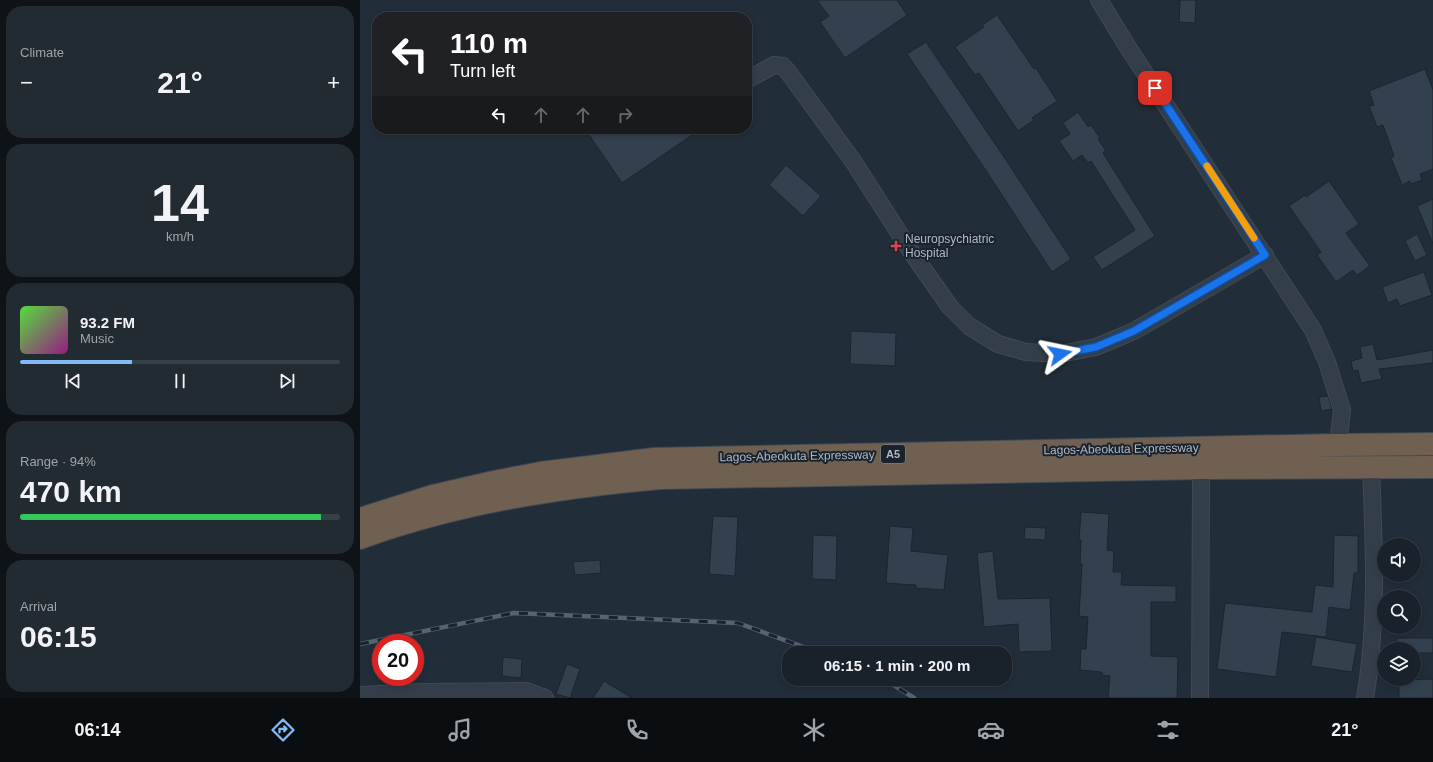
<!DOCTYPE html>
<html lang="en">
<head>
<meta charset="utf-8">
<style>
	:root { --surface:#19222a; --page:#222a32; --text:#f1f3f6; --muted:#9fa4a8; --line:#373f47; --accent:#82baf7 }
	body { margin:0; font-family:Helvetica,sans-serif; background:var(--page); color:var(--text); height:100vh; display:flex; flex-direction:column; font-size:15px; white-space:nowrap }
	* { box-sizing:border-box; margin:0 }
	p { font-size:13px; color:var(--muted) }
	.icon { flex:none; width:22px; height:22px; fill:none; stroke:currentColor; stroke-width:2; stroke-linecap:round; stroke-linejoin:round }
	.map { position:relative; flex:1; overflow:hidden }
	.drawer { display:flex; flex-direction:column; gap:6px; padding:6px; background:#0e1317; width:360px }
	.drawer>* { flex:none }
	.banner { position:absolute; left:12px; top:12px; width:380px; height:122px; border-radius:16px; box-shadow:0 2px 6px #0003,0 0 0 1px var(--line); background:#202124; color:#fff; overflow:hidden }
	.fabs { position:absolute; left:1017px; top:538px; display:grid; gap:8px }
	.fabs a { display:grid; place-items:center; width:44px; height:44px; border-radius:50%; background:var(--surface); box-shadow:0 2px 6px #0003,0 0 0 1px var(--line); font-size:20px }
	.speed { position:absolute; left:12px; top:634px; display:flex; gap:8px; font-size:20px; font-weight:700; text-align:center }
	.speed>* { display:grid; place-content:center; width:52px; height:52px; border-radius:50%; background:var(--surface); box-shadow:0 2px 6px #0003,0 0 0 1px var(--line); line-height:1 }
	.speed .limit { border:6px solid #d22; background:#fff; color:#111 }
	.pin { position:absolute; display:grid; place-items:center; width:34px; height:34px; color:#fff; margin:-17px; border-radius:8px; box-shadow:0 2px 6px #0006 }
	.me { position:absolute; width:44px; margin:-22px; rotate:78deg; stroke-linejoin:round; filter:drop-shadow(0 0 3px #0008) }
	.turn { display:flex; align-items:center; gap:14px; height:84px; padding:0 12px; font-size:18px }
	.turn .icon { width:52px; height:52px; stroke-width:2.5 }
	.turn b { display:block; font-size:28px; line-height:34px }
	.lanes { display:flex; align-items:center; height:38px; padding:0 12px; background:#0003; justify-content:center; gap:20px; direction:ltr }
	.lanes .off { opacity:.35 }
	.big { font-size:30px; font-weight:600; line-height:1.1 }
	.drawer .tile { flex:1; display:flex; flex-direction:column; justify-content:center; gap:6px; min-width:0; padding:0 14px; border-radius:16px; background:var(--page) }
	.drawer .dial { align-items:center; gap:0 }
	.dial b { font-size:52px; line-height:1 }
	.song { display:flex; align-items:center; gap:12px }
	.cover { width:48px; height:48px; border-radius:6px; background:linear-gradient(135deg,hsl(110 70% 55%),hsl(310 70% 35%)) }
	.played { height:4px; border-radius:2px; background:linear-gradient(90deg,var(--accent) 35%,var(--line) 35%) }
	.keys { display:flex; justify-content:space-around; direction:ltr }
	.heat { display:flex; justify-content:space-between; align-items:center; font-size:22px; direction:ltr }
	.charge { height:6px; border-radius:3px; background:linear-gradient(90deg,#34c759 94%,var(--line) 0) }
	.trip { position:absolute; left:422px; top:646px; width:230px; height:40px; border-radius:16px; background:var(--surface); box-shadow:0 2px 6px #0003,0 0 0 1px var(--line); font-weight:600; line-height:40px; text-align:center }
	.dock { display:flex; height:64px; justify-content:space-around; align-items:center; background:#0a0e11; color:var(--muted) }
	.dock .icon { width:28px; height:28px }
	.dock .on { color:var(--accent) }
	.dock b { font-size:18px; color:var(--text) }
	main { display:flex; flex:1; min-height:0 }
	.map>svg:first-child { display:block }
	.building { fill:#33414f; stroke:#1c252f }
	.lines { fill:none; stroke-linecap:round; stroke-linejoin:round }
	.minor-casing { stroke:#414a55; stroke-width:18 }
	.highway-casing { stroke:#3f4953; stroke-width:24 }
	.minor { stroke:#343e49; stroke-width:16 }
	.highway { stroke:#6f6051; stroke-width:22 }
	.rail-casing { stroke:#566370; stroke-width:4.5 }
	.rail { stroke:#1a232d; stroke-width:3; stroke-dasharray:9; stroke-linecap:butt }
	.route-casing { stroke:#114b97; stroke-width:10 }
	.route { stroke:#1a73e8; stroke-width:7 }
	.slow { stroke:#f59e0b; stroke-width:7 }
	.health-dot { fill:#e0444e; stroke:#1a232d; stroke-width:1.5 }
	.labels { text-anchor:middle; stroke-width:4; stroke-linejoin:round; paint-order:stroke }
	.shield { fill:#1a232d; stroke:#828c97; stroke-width:1 }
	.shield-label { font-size:11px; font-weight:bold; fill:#afb9c5 }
	.poi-label { font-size:12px; fill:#afb9c5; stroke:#1a232d; text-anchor:start }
	.street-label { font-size:12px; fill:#afb9c5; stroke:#1a232d }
</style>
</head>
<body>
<main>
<section class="drawer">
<div class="tile"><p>Climate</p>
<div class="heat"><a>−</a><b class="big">21°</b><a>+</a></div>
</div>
<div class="tile dial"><b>14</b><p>km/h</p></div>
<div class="tile">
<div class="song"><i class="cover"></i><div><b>93.2 FM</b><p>Music</p></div></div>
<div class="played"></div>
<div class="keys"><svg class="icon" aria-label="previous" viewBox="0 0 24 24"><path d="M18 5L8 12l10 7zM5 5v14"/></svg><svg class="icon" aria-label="pause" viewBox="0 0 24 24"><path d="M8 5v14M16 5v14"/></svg><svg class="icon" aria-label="next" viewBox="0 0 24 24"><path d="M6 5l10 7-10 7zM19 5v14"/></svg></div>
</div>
<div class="tile"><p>Range · 94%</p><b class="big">470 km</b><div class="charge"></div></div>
<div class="tile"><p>Arrival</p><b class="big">06:15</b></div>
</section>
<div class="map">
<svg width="1073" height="698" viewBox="0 0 1073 698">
	<rect width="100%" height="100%" fill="#212d38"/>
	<path class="building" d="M457,0H537L547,15L485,58L460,22L469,16Z
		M820,0H836L835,23L819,22Z
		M637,15L674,69L676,68L697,101L672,118L674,120L658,131L619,73L615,75L595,47L624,27L622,25Z
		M566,42L644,157L711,259L692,272L625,169L547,54Z
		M1065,69L1073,90V169L1060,174L1062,180L1051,184L1050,181L1042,185L1031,158L1034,156L1023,125L1017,127L1009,106L1014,105L1009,91Z
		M718,112L728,127L731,125L740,138L738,139L746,151L743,153L795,236L742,270L733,257L775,230L731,161L728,163L722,155L713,161L699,141L710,134L703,123Z
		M225,129H341L262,183Z
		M426,165L461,196L443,216L409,185Z
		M969,181L999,224L986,233L1010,266L997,275L993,270L976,282L957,255L961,252L929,206L945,195L946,197Z
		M1073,199V244L1057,206Z
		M1057,234L1067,255L1055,261L1045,241Z
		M1064,272L1072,295L1040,306L1037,299L1028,303L1022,287Z
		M491,331L536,333L535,366L490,364Z
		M1013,344L1017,360L1073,350V363L1019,369L1022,379L1001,383L998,370L993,371L991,361L1002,358L1000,347Z
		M968,396L972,409L961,411L959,397Z
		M721,512L749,514L747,550L754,551L753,572H762L761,585L816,586V602H791V656L818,657L817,698H748L750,676L742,675V672L720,670L721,649H726L728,617L719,616L722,564H720L721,540H719Z
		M353,516L378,517L375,576L349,574Z
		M530,526L553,528L551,551L588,555L584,590L556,588V585L526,583Z
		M665,527L686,528L685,540L664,539Z
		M453,535L477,536L476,580L452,579Z
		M974,535L998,536V573H994L990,610L969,607L966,637L922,632L916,677L857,669L865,603L952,612L955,585L973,587Z
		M633,551L638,599L690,598L692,651L659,652L658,624L624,627L617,553Z
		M240,560L241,573L215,575L213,562Z
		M956,637L997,644L992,672L951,666Z
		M1037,638H1073V653H1054V649H1037Z
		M143,657L162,659L161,678L142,676Z
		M207,664L220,669L210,698L196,694Z
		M1073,679V698H1039V680Z
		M244,681L272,698H233Z"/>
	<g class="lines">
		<g class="minor-casing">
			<path id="minor" d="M739,0L769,49L953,330L967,362L982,410L978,445
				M387,80L414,65L423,66L429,73L493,161L550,250L590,307L609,326L638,344L666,352L700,354L736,347L774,331L905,255
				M0,695L63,692L166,691L185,698
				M840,698L841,478L844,468
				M1005,698C1018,622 1014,544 1011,468"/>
		</g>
		<g class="highway-casing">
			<path id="highway" d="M0,519L73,496L134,482L181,473L294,459L978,445L1073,444
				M0,538C96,503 199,487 300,478L844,468L1073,467"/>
		</g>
		<use href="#minor" class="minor"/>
		<use href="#highway" class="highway"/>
		<g class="rail-casing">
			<path id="rail" d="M0,644L154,613L378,623L460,653
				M524,679L554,698"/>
		</g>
		<use href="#rail" class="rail"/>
	</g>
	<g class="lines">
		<g class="route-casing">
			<path id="route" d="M700,354L736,347L774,331L905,255L795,88"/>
		</g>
		<use href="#route" class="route"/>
		<path class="slow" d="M847,166L894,238"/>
	</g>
	<path class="health-dot" d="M534 240h4v4h4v4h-4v4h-4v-4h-4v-4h4z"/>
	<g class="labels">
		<rect class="shield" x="521" y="445" width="24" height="18" rx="3"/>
		<g class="shield-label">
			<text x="533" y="458">A5</text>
		</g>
		<g class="poi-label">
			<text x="545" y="243">Neuropsychiatric<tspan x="545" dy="14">Hospital</tspan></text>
		</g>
		<g class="street-label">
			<text transform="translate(761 449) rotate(-1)" y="4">Lagos-Abeokuta Expressway</text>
			<text transform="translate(437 456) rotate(-1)" y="4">Lagos-Abeokuta Expressway</text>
		</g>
	</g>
</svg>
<div class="fabs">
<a><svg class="icon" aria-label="sound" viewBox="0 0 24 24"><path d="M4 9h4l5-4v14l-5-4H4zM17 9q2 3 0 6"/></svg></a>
<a><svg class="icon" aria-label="search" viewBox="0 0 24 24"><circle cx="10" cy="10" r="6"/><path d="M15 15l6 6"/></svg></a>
<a><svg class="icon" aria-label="layers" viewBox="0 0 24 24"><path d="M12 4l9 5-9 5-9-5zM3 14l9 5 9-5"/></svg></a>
</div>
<div class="speed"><div class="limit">20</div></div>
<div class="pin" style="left:795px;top:88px;background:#d93025"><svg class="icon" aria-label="arrive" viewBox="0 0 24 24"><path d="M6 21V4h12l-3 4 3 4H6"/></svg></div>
<svg class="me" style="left:700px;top:354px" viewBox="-20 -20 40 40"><path d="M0-17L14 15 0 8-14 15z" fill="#1a73e8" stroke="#fff" stroke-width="4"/></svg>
<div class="trip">06:15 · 1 min · 200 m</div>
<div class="banner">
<div class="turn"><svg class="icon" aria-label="left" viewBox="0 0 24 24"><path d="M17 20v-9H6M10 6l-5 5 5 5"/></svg><div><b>110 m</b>Turn left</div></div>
<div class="lanes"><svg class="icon" aria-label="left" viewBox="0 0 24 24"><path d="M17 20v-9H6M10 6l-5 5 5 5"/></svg><svg class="icon off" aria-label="ahead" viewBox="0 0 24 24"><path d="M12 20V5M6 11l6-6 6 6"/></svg><svg class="icon off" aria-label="ahead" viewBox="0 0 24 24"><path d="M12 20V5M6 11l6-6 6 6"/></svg><svg class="icon off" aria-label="right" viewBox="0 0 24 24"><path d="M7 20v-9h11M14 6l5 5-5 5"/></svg></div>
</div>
</div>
</main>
<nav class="dock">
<b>06:14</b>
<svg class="icon on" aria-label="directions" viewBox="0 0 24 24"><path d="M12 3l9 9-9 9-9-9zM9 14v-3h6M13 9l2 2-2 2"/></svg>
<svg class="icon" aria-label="music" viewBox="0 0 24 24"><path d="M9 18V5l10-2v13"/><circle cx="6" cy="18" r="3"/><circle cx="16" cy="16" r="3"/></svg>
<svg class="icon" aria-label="phone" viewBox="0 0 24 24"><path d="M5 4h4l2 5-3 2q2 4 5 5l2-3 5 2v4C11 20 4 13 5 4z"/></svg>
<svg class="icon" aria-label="climate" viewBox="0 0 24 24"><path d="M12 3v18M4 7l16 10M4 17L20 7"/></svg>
<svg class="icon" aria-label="car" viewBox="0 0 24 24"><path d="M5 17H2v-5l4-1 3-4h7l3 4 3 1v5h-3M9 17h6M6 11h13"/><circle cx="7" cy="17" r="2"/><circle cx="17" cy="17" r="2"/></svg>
<svg class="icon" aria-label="filters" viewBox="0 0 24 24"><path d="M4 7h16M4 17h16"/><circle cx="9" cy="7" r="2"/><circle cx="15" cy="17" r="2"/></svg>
<b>21°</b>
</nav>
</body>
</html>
